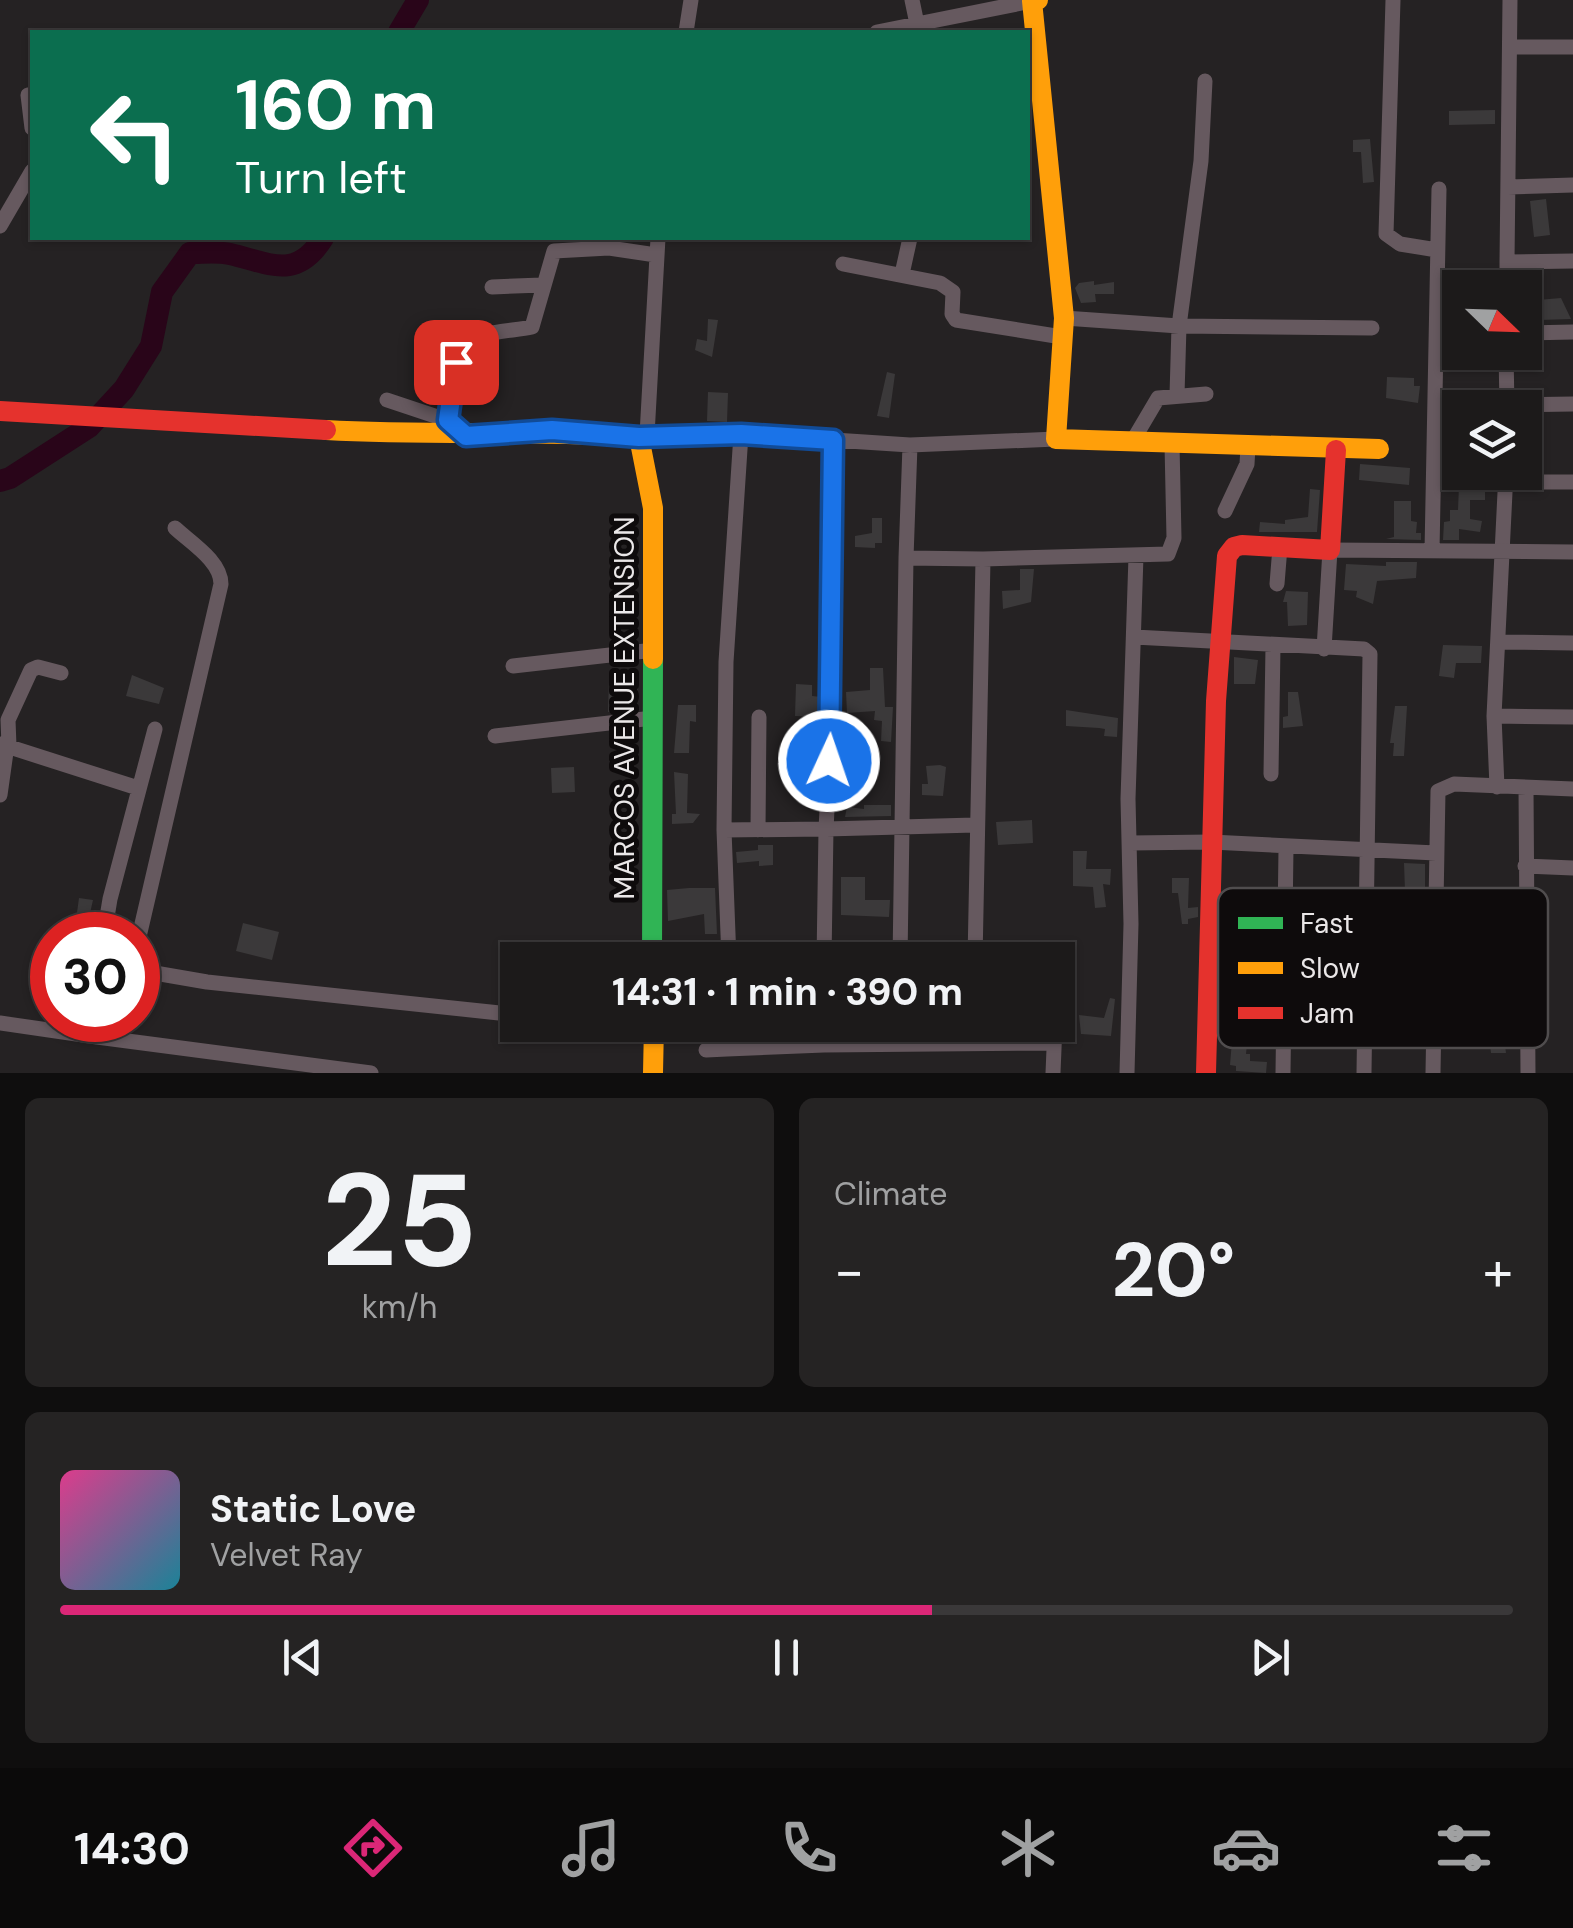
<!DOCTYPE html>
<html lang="en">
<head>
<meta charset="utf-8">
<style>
	:root { --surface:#1c1a1a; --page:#252323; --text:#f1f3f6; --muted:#a0a1a2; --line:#3a3839; --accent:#db2777 }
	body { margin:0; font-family:"DM Sans",sans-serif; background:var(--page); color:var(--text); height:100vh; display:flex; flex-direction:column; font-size:38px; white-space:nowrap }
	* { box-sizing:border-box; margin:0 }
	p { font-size:32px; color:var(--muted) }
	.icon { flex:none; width:55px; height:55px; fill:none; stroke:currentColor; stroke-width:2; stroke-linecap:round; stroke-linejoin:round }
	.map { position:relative; height:1073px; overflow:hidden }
	.drawer { display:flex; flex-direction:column; gap:25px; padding:25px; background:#0f0e0e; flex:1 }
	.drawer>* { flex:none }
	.banner { position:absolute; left:30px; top:30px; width:1000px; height:210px; border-radius:0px; box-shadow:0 2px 8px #0004,0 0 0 2px var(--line); background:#0b6e4f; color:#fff; overflow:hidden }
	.needle { width:65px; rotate:113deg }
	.buttons { position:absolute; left:1442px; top:270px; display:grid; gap:20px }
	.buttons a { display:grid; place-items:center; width:100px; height:100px; border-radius:0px; background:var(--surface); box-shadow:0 2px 8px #0004,0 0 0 2px var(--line); font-size:50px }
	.speed { position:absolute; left:30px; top:912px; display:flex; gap:20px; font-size:50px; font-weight:700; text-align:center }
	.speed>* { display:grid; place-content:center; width:130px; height:130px; border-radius:50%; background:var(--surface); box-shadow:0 2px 8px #0004,0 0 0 2px var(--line); line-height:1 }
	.speed .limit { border:15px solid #d22; background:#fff; color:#111 }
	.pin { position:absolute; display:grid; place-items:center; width:85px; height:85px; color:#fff; margin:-42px; border-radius:20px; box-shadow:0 5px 15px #0006 }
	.me { position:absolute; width:110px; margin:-55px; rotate:3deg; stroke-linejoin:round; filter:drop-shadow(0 0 8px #0008) }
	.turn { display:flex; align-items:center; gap:35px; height:210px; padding:0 40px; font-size:45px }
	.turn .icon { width:130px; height:130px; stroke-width:2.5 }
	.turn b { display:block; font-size:70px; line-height:85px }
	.big { font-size:75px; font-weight:800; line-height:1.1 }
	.drawer .tile { flex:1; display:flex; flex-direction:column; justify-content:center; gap:15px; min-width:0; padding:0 35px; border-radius:15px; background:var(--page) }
	.drawer .dial { align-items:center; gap:0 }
	.dial b { font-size:130px; line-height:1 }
	.song { display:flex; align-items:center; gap:30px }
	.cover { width:120px; height:120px; border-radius:15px; background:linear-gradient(135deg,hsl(330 70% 55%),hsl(190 70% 35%)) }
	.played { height:10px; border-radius:5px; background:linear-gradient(90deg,var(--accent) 60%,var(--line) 60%) }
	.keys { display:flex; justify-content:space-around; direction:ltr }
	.heat { display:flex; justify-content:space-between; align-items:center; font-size:55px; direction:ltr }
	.drawer .tiles { flex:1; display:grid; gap:25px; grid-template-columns:1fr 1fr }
	.tile:last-child { grid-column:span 2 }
	.trip { position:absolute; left:500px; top:942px; width:575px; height:100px; border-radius:0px; background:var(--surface); box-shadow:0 2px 8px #0004,0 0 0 2px var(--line); font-weight:800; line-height:100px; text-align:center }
	.tab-bar { display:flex; height:160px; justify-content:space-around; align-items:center; background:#0b0a0a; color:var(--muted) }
	.tab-bar .icon { width:70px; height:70px }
	.tab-bar .active { color:var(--accent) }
	.tab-bar b { font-size:45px; color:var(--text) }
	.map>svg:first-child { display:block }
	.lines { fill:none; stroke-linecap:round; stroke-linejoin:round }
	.river { stroke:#290519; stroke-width:22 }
	.building { fill:#3b393a }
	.street { stroke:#66595f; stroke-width:15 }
	.fast { stroke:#30b455; stroke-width:20 }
	.slow { stroke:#ff9f0a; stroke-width:20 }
	.jam { stroke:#e5322d; stroke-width:20 }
	.route-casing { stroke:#114b97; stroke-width:25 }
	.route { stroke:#1a73e8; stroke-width:18 }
	.labels { text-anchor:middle; stroke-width:10; stroke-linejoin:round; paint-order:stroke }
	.street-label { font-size:28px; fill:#eae7e8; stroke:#0e0b0c }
	.key { fill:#0e0b0c; stroke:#504d4e; stroke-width:2.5 }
	.key-label { font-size:28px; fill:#eae7e8 }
</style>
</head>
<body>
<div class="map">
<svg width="1573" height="1073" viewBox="0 0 1573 1073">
	<rect width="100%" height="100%" fill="#252223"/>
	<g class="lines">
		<path class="river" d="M399,32L418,0
			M0,481L10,478L89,427L124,389L151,346L162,292L190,253C203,253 217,251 230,254C269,263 296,281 323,238"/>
	</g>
	<path class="building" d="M1495,110V124L1449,125V111Z
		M1370,139L1374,182L1363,183L1361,152H1353V140Z
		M1546,199L1550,235L1534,237L1530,201Z
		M1094,281V285L1114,282V294H1095L1096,302L1081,303L1075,288L1079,283Z
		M1561,298L1571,319L1539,320L1538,300Z
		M708,319L718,320L712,357L695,350L697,339L707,341Z
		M887,372L895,374L889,418L877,416Z
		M1387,377L1414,378V386H1420L1418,403L1386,398Z
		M708,392L728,393L727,422L707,421Z
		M1360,464L1410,468L1409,485L1359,480Z
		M1471,475H1485V500H1470V519L1482,521L1480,532L1459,529V540H1443L1444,522L1450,521V510H1458L1459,485L1471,486Z
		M1310,489L1320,490L1317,532H1259L1260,522L1285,524V520L1308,517Z
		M1394,501H1411V521L1417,522L1416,533H1421V540L1386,539L1394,537Z
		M872,518H882V543H875V548L855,547V536L872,533Z
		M1386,562H1417L1416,578L1377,581L1373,604L1356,597L1357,591L1344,590L1346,564L1386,566Z
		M1020,569H1034L1031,602L1003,609L1002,591L1020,590Z
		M1286,591L1308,592L1307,625L1288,626L1287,602H1283Z
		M1443,645L1482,646L1481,663H1456L1454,678L1439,676Z
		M1234,657L1258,660L1255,684H1234Z
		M870,668H883L885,707H893L891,742L881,741L882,721L874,720L875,711L847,713L846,692L870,690Z
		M132,675L164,688L159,704L126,696Z
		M609,681H638L637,708L608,712Z
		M796,684L812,685V696L822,697L820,717L795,716Z
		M1288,692H1298L1303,726L1283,728V717L1288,716Z
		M678,705H696V722L690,721L689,753H674Z
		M1395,706H1407L1404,756H1393L1394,743H1390Z
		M1066,710L1118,718L1117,737L1104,736L1105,729L1099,728L1066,726Z
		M818,765L817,779H810L812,796L797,797L795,779H781Z
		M940,765L946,767L943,796L922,795V784H928L926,766Z
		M574,767L575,792L552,793L551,768Z
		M674,772L688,774L687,813L700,814L693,823L672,824V814H676Z
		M864,805H891V816L845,817L847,807L864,809Z
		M1032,820L1033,843L998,845L996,822Z
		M758,845H773V865L759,866V861L737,863L736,852L758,850Z
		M1073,851H1087L1086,869H1111L1110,885L1103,884L1106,907L1095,908L1093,887L1073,886Z
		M1404,863L1425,864V907H1410V914H1396L1395,976L1382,977L1384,890L1405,891Z
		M841,877H865V900H890L889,917L841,915Z
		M1172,878H1189L1188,908L1198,907V917L1188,919V924H1182L1178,893H1172Z
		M689,888H715L717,934H705L704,914L668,921L667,890Z
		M79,898L93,900L85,935H68L70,920H76Z
		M243,923L279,932L272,960L236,951Z
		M1232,978L1234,992L1258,991V1009L1271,1011L1269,1026L1249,1025L1246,1054H1250V1061L1267,1062L1266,1073L1236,1071V1066L1230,1065L1234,1016L1226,1017L1223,989V979Z
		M1110,998L1115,999L1111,1036L1081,1034L1079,1015L1104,1018Z
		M1492,1013L1501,1014L1506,1053H1491L1487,1019H1492Z"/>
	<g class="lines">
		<path class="street" d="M1393,0L1386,234L1400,244L1437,250
			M1510,0L1507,262L1573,261
			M917,24L1032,1
			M686,32L691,0
			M877,32L917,24L912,0
			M1510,47H1573
			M28,95L32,128
			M1508,187L1573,185
			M0,226L32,171
			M843,264L940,283L953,292L952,314L956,320L1062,337
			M902,274L910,238
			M492,287L542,285
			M1507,288V262
			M1064,318L1179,326L1201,161L1205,81
			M1525,333L1573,332
			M1506,352L1507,408
			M1177,395L1179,326L1372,328
			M387,400L447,420
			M1507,405L1573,404
			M647,435L741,434L910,445L1056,439
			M466,436L447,420L459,351C471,330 510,332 532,327L554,251L609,248L656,255
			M639,437L647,435L658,238
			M833,440V693L826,829L975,825
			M1132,442L1158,398L1206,394
			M910,445L906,558L983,559L975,960
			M1506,482H1573
			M1225,511L1247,464L1248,447
			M1432,551L1439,189
			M983,559L1168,554L1174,538L1172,444
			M1277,584L1280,547
			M1134,637L1364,649L1370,654L1364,1073
			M1499,642L1573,643
			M1324,649L1330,550L1573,552
			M513,666L654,650
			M1494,716L1573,717
			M495,736L653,718
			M0,744L138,788
			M9,746L8,720L31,670L38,667L61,673
			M1271,774L1273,646
			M1497,787L1494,716L1506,472
			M1526,789L1528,1073
			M0,795L7,745
			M724,830L726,662L741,434
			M758,830L759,717
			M1130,843L1211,842L1436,853
			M1525,866L1573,868
			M104,935L110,899L155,729
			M138,941L221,584C221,561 191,543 175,528
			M1054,958V960
			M729,960L724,830L826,829L824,960
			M900,960L906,558
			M138,966L149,972L207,982L518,1015
			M91,1020L97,1037L371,1073
			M0,1023L97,1037
			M627,1025L654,1027
			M726,1025L727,1049L824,1045
			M825,1025L824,1045L1054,1043
			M706,1050L727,1049
			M1053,1073L1055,1025
			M1127,1073L1131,924L1128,799L1136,556
			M1283,1073L1286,848
			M1433,1073L1438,791L1454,784L1573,789"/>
		<path class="fast" d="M652,960L653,659"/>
		<path class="slow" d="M1038,0L1032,1L1064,318L1056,439L1379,449
			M326,430C431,436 535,430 639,437L653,508V659
			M653,1073L654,1025"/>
		<path class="jam" d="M0,411L326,430
			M1206,1073L1216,701L1227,556L1234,547L1242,545L1330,550L1336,450"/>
	</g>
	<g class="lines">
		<g class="route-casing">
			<path id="route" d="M456,362L448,420L466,436L552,430L639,437L741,434L833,440L829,761"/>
		</g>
		<use href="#route" class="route"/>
	</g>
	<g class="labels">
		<g class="street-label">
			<text transform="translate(624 708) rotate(-90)" y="10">MARCOS AVENUE EXTENSION</text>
		</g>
	</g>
	<rect x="1218" y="888" width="330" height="160" rx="15" class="key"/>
	<rect x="1238" y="917" width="45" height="12" fill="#30b455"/>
	<rect x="1238" y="962" width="45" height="12" fill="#ff9f0a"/>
	<rect x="1238" y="1007" width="45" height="12" fill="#e5322d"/>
	<g class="key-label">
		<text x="1300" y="933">Fast</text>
		<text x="1300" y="978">Slow</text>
		<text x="1300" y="1023">Jam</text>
	</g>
</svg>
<div class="buttons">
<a><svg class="needle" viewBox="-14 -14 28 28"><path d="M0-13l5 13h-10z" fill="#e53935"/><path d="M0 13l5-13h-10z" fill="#a0a1a2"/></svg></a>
<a><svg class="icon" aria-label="layers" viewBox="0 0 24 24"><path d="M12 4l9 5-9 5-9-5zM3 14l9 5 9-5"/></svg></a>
</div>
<div class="speed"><div class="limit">30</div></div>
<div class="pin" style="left:456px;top:362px;background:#d93025"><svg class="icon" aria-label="arrive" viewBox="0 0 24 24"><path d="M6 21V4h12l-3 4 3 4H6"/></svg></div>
<svg class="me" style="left:829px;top:761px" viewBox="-20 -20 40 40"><circle r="17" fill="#1a73e8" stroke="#fff" stroke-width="3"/><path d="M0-11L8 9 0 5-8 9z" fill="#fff"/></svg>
<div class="trip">14:31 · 1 min · 390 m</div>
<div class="banner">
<div class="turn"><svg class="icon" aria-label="left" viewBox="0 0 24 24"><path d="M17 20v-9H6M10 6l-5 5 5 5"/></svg><div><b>160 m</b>Turn left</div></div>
</div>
</div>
<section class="drawer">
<div class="tiles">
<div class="tile dial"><b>25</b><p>km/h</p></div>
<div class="tile"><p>Climate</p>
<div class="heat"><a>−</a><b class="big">20°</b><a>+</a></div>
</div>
<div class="tile">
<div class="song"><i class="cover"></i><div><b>Static Love</b><p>Velvet Ray</p></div></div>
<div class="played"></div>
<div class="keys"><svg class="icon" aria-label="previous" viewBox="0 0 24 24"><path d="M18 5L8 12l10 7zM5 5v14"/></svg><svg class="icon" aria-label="pause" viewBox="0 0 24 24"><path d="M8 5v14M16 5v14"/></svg><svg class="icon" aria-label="next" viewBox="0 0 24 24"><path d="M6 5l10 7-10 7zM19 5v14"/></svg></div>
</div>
</div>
</section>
<nav class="tab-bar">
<b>14:30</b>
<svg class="icon active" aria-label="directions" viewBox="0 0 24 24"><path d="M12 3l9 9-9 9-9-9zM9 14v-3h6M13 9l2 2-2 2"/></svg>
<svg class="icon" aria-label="music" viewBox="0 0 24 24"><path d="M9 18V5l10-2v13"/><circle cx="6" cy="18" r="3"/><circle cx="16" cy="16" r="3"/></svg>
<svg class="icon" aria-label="phone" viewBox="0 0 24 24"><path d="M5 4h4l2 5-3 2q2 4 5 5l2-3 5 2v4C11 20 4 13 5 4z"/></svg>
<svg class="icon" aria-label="climate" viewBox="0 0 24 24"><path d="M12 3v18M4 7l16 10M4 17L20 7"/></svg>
<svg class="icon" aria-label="car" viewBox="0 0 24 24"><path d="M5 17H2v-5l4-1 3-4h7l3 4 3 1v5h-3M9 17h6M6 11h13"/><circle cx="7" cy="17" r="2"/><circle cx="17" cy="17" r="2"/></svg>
<svg class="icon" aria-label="filters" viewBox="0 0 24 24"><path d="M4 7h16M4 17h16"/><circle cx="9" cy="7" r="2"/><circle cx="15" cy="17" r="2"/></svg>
</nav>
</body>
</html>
